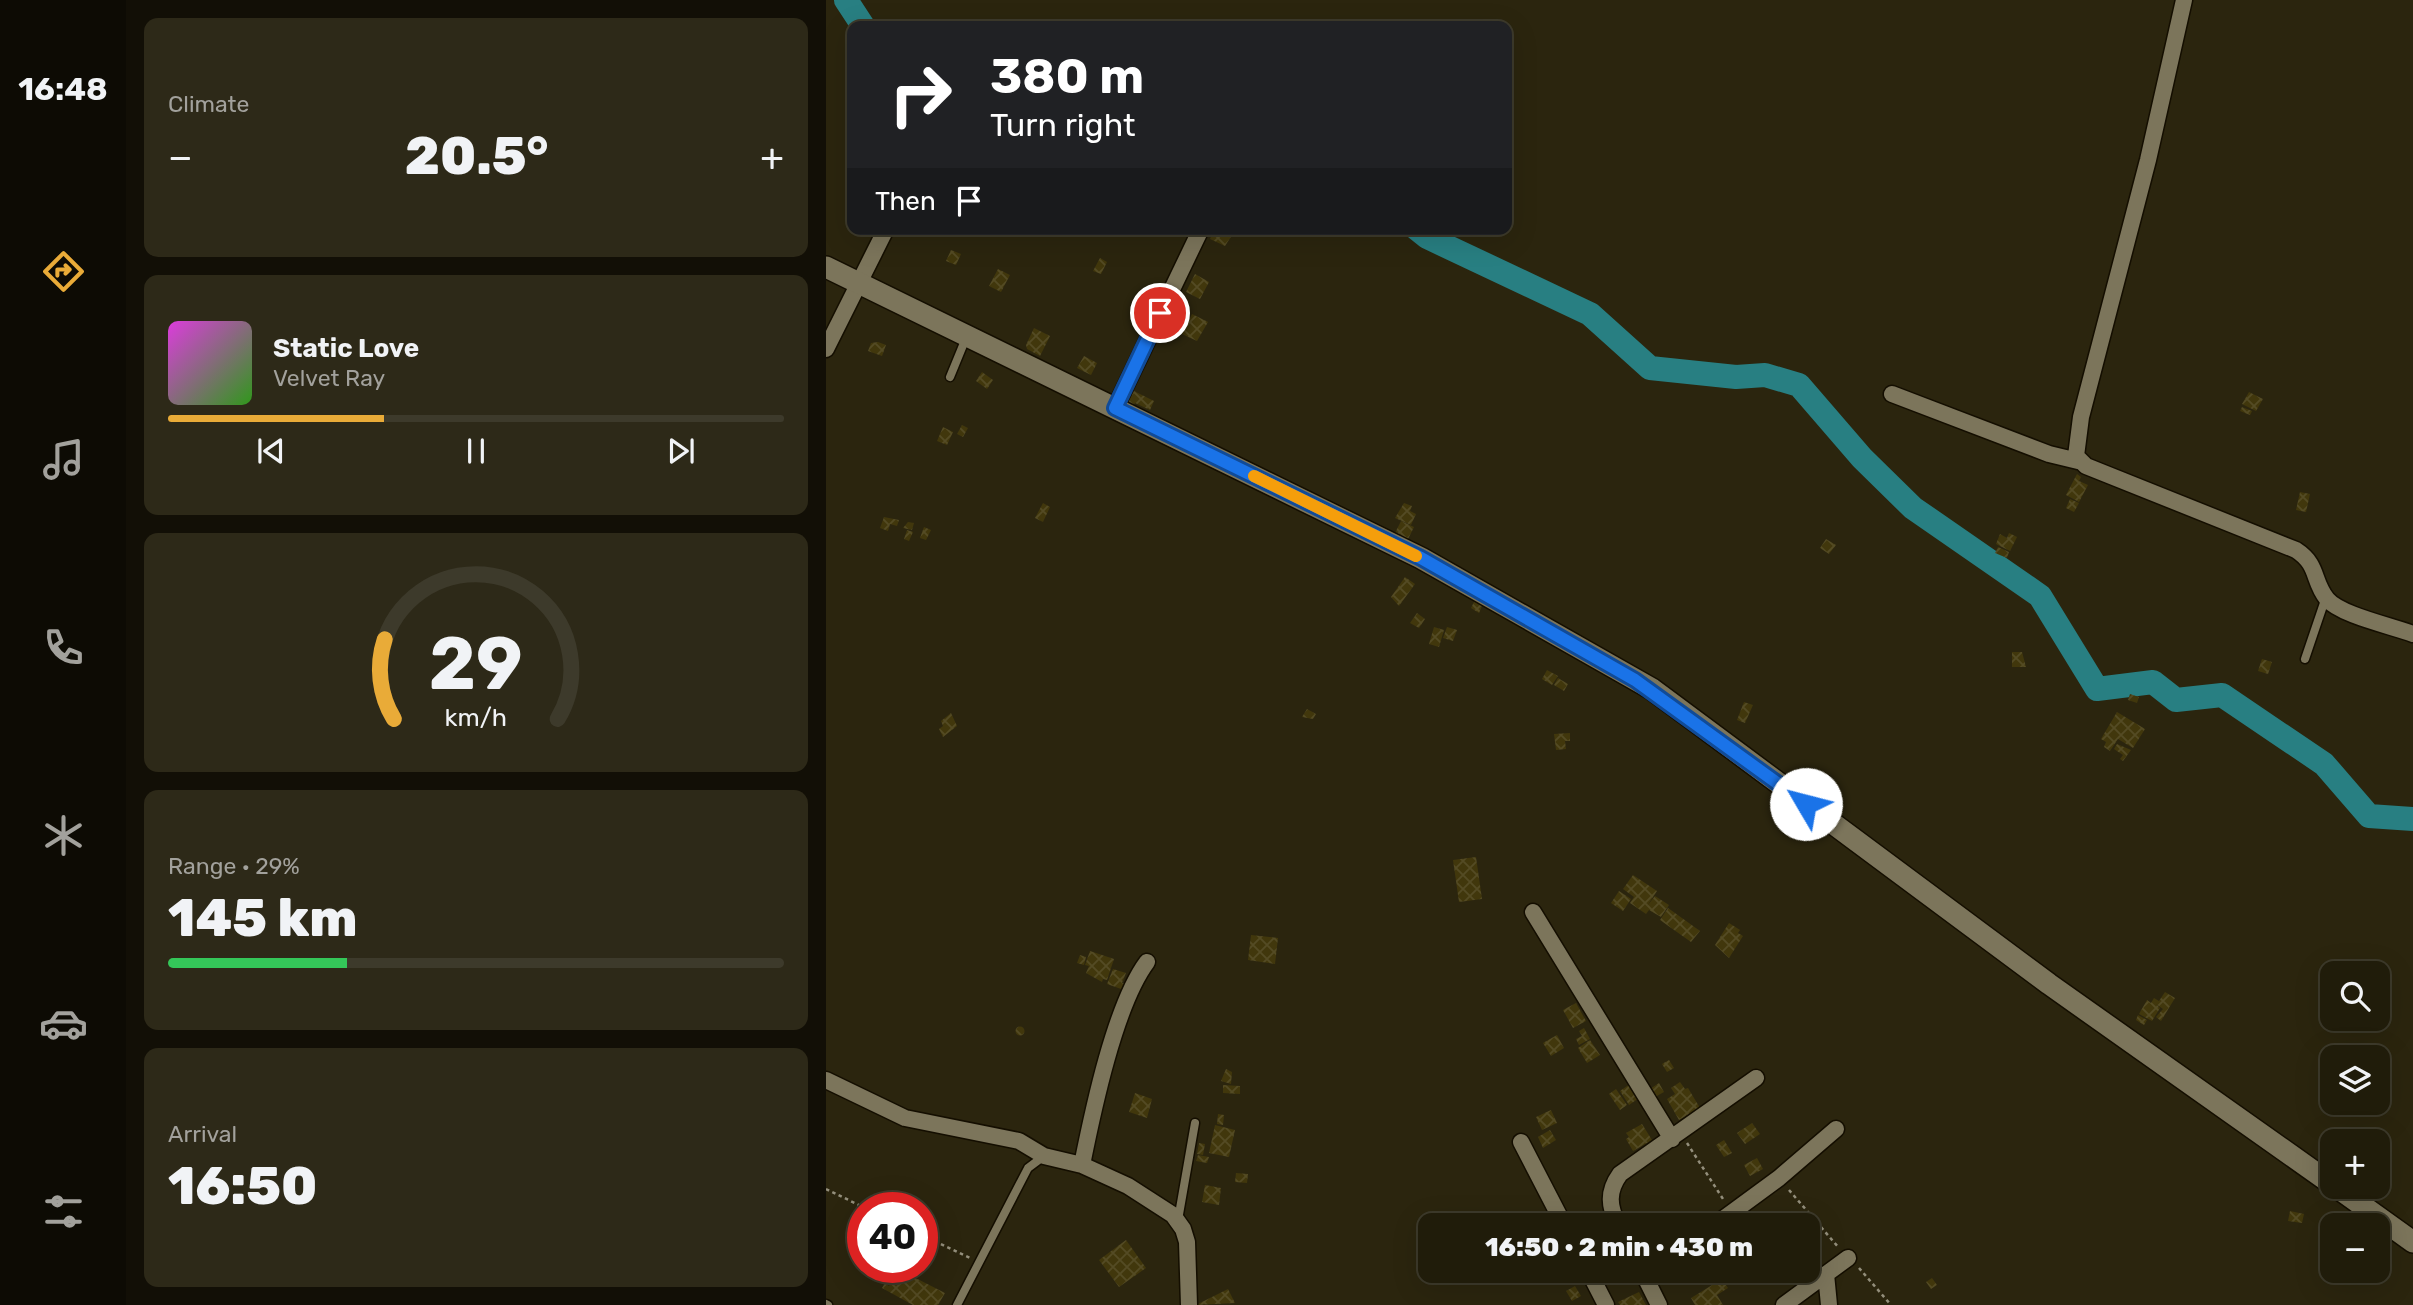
<!DOCTYPE html>
<html lang="en">
<head>
<meta charset="utf-8">
<style>
	:root { --surface:#201c0a; --page:#2d2918; --text:#f1f3f6; --muted:#a2a19c; --line:#3d3a2b; --accent:#e9ab38 }
	body { margin:0; font-family:Rubik,sans-serif; background:var(--page); color:var(--text); height:100vh; display:flex; flex-direction:column; font-size:26px; white-space:nowrap }
	* { box-sizing:border-box; margin:0 }
	p { font-size:23px; color:var(--muted) }
	.icon { flex:none; width:38px; height:38px; fill:none; stroke:currentColor; stroke-width:2; stroke-linecap:round; stroke-linejoin:round }
	.map { position:relative; flex:1; overflow:hidden }
	.sheet { display:flex; flex-direction:column; gap:18px; padding:18px; background:#120f06; width:700px }
	.sheet>* { flex:none }
	.guide { position:absolute; left:21px; top:21px; width:665px; height:214px; border-radius:14px; box-shadow:0 7px 28px #0002,0 0 0 2px var(--line); background:#202124; color:#fff; overflow:hidden }
	.buttons { position:absolute; left:1494px; top:961px; display:grid; gap:14px }
	.buttons a { display:grid; place-items:center; width:70px; height:70px; border-radius:14px; background:var(--surface); box-shadow:0 7px 28px #0002,0 0 0 2px var(--line); font-size:35px }
	.speed { position:absolute; left:21px; top:1192px; display:flex; gap:14px; font-size:35px; font-weight:700; text-align:center }
	.speed>* { display:grid; place-content:center; width:91px; height:91px; border-radius:50%; background:var(--surface); box-shadow:0 7px 28px #0002,0 0 0 2px var(--line); line-height:1 }
	.speed .limit { border:10px solid #d22; background:#fff; color:#111 }
	.pin { position:absolute; display:grid; place-items:center; width:60px; height:60px; color:#fff; margin:-30px; border:4px solid #fff; border-radius:50%; box-shadow:0 2px 7px #0007 }
	.me { position:absolute; width:77px; margin:-38px; rotate:307deg; stroke-linejoin:round; filter:drop-shadow(0 0 5px #0008) }
	.turn { display:flex; align-items:center; gap:24px; height:147px; padding:0 28px; font-size:32px }
	.turn .icon { width:91px; height:91px; stroke-width:2.5 }
	.turn b { display:block; font-size:49px; line-height:60px }
	.then { display:flex; align-items:center; height:66px; padding:0 28px; background:#0003; gap:14px; font-size:26px }
	.big { font-size:52px; font-weight:800; line-height:1.1 }
	.sheet .tile { flex:1; display:flex; flex-direction:column; justify-content:center; gap:10px; min-width:0; padding:0 24px; border-radius:14px; background:var(--page) }
	.sheet .dial { align-items:center; gap:0 }
	.dial svg { height:182px; overflow:visible; fill:none; stroke:var(--line); stroke-width:7; stroke-linecap:round; text-anchor:middle }
	.dial text { fill:var(--text); stroke:none }
	.song { display:flex; align-items:center; gap:21px }
	.cover { width:84px; height:84px; border-radius:10px; background:linear-gradient(135deg,hsl(300 70% 55%),hsl(110 70% 35%)) }
	.played { height:7px; border-radius:4px; background:linear-gradient(90deg,var(--accent) 35%,var(--line) 35%) }
	.keys { display:flex; justify-content:space-around; direction:ltr }
	.heat { display:flex; justify-content:space-between; align-items:center; font-size:38px; direction:ltr }
	.charge { height:10px; border-radius:5px; background:linear-gradient(90deg,#34c759 29%,var(--line) 0) }
	.trip { position:absolute; left:592px; top:1213px; width:402px; height:70px; border-radius:14px; background:var(--surface); box-shadow:0 7px 28px #0002,0 0 0 2px var(--line); font-weight:800; line-height:70px; text-align:center }
	main { display:flex; flex:1; min-height:0 }
	.tab-bar { display:flex; flex-direction:column; width:126px; justify-content:space-around; align-items:center; background:#0d0b04; color:var(--muted) }
	.tab-bar .icon { width:49px; height:49px }
	.tab-bar .selected { color:var(--accent) }
	.tab-bar b { font-size:32px; color:var(--text) }
	.map>svg:first-child { display:block }
	.lines { fill:none; stroke-linecap:round; stroke-linejoin:round }
	.river { stroke:#287f82; stroke-width:24 }
	.building { fill:url(#building-cross-hatch) }
	.lane-casing { stroke:#140e00; stroke-width:11 }
	.street-casing { stroke:#140e00; stroke-width:19 }
	.secondary-casing { stroke:#140e00; stroke-width:24 }
	.path { stroke:#948f7c; stroke-width:2.5; stroke-dasharray:3.5 3.5; stroke-linecap:butt }
	.lane { stroke:#7c755b; stroke-width:8 }
	.street { stroke:#7c755b; stroke-width:16 }
	.secondary { stroke:#7c755b; stroke-width:21 }
	.route-casing { stroke:#114b97; stroke-width:18 }
	.route { stroke:#1a73e8; stroke-width:12 }
	.slow { stroke:#f59e0b; stroke-width:12 }
</style>
</head>
<body>
<main>
<nav class="tab-bar">
<b>16:48</b>
<svg class="icon selected" aria-label="directions" viewBox="0 0 24 24"><path d="M12 3l9 9-9 9-9-9zM9 14v-3h6M13 9l2 2-2 2"/></svg>
<svg class="icon" aria-label="music" viewBox="0 0 24 24"><path d="M9 18V5l10-2v13"/><circle cx="6" cy="18" r="3"/><circle cx="16" cy="16" r="3"/></svg>
<svg class="icon" aria-label="phone" viewBox="0 0 24 24"><path d="M5 4h4l2 5-3 2q2 4 5 5l2-3 5 2v4C11 20 4 13 5 4z"/></svg>
<svg class="icon" aria-label="climate" viewBox="0 0 24 24"><path d="M12 3v18M4 7l16 10M4 17L20 7"/></svg>
<svg class="icon" aria-label="car" viewBox="0 0 24 24"><path d="M5 17H2v-5l4-1 3-4h7l3 4 3 1v5h-3M9 17h6M6 11h13"/><circle cx="7" cy="17" r="2"/><circle cx="17" cy="17" r="2"/></svg>
<svg class="icon" aria-label="filters" viewBox="0 0 24 24"><path d="M4 7h16M4 17h16"/><circle cx="9" cy="7" r="2"/><circle cx="15" cy="17" r="2"/></svg>
</nav>
<section class="sheet">
<div class="tile"><p>Climate</p>
<div class="heat"><a>−</a><b class="big">20.5°</b><a>+</a></div>
</div>
<div class="tile">
<div class="song"><i class="cover"></i><div><b>Static Love</b><p>Velvet Ray</p></div></div>
<div class="played"></div>
<div class="keys"><svg class="icon" aria-label="previous" viewBox="0 0 24 24"><path d="M18 5L8 12l10 7zM5 5v14"/></svg><svg class="icon" aria-label="pause" viewBox="0 0 24 24"><path d="M8 5v14M16 5v14"/></svg><svg class="icon" aria-label="next" viewBox="0 0 24 24"><path d="M6 5l10 7-10 7zM19 5v14"/></svg></div>
</div>
<div class="tile dial"><svg viewBox="0 0 100 80">
<path d="M14 69A42 42 0 1 1 86 69"/>
<path d="M14 69A42 42 0 0 1 10 34" stroke="#e9ab38"/>
<text x="50" y="56" font-size="32" font-weight="700">29</text>
<text x="50" y="72" font-size="11">km/h</text>
</svg></div>
<div class="tile"><p>Range · 29%</p><b class="big">145 km</b><div class="charge"></div></div>
<div class="tile"><p>Arrival</p><b class="big">16:50</b></div>
</section>
<div class="map">
<svg width="1587" height="1305" viewBox="0 0 1587 1305">
	<defs>
		<pattern id="building-cross-hatch" width="8" height="8" patternUnits="userSpaceOnUse" patternTransform="scale(1.75)"><rect width="8" height="8" fill="#41370c"/><path d="M0 0l8 8M0 8l8-8" fill="none" stroke="#544b24"/></pattern>
	</defs>
	<rect width="100%" height="100%" fill="#2b250e"/>
	<g class="lines">
		<path class="river" d="M20,0L37,26
			M591,229L601,237L764,314L824,368L910,377L939,375L973,385L1036,458L1087,508L1214,596L1271,689L1327,682L1350,700L1396,695L1498,764L1543,816L1587,819"/>
	</g>
	<path class="building" d="M388,229H410L399,246L384,239Z
		M125,250L135,254L130,265L120,261Z
		M274,258L281,262L275,274L267,271Z
		M172,269L184,275L175,292L163,286Z
		M369,274L383,282L374,299L360,292Z
		M366,314L382,322L371,341L356,334Z
		M208,328L224,336L214,356L201,349L200,345Z
		M52,342L60,345L56,356L42,351L45,343Z
		M258,356L271,363L265,375L251,368Z
		M156,372L167,380L161,389L150,381Z
		M308,391L328,401L324,410L309,403L307,407L301,405Z
		M1423,392L1437,399L1430,411L1416,404Z
		M1416,407L1426,411L1424,415L1414,411Z
		M136,425L142,428L137,437L131,434Z
		M117,427L127,432L121,445L111,441Z
		M1251,474L1255,477L1253,481L1262,485L1253,502L1240,495Z
		M1474,492L1484,494L1480,512L1470,510Z
		M1244,499L1253,503L1248,512L1240,508Z
		M217,503L224,507L217,522L209,518Z
		M578,503L586,506L584,511L590,514L585,525L569,518Z
		M58,517L73,520L71,526L64,524L62,531L54,528Z
		M575,521L588,527L582,539L569,533Z
		M82,522L88,523L86,530L77,528Z
		M98,527L105,530L100,540L94,538Z
		M81,530L87,532L83,541L78,539Z
		M1183,533L1191,537L1184,551L1170,544L1174,534L1181,538Z
		M1000,539L1010,545L1003,554L994,548Z
		M1172,547L1183,552L1181,558L1169,553Z
		M579,577L589,584L573,606L565,597Z
		M649,600L657,604L653,613L645,608Z
		M591,613L599,619L593,628L584,623Z
		M608,627L618,630L613,647L603,644Z
		M621,627L631,630L627,641L617,638Z
		M1186,652H1196L1200,667H1186Z
		M1436,659L1446,662L1442,674L1432,671Z
		M721,670L732,676L726,685L716,679Z
		M732,678L742,684L738,691L728,685Z
		M1304,694L1313,697L1311,703L1302,700Z
		M918,702L927,705L919,723L911,720Z
		M481,709L490,714L487,719L476,717Z
		M1291,712L1319,729L1307,748L1292,739L1284,751L1278,747L1280,742L1275,739Z
		M125,713L131,726L117,737L113,729L117,726L115,721Z
		M744,733V741H739L740,749L730,750L728,734Z
		M1291,744L1305,750L1297,761L1294,759L1297,755L1288,749Z
		M650,857L656,899L633,902L627,860Z
		M807,875L831,891L821,906L829,896L843,905L835,917L823,910L820,914L804,903L808,897L797,889Z
		M793,891L805,899L797,911L785,903Z
		M842,908L874,931L865,942L834,920Z
		M903,923L914,930L912,933L917,936L903,958L889,945Z
		M425,935L452,938L449,964L422,960Z
		M264,951L288,959L281,980L277,979L276,982L260,973L263,966L259,965Z
		M254,955L260,957L258,965L251,963Z
		M287,969L300,973L296,983L301,984L298,990L281,984Z
		M1339,992L1349,998L1335,1021L1330,1017L1337,1009L1330,1004L1334,1008L1326,1021L1313,1014L1321,1000L1325,1003L1328,998L1333,1001Z
		M750,1003L760,1021L747,1028L737,1010Z
		M1312,1015L1321,1020L1318,1025L1310,1020Z
		M189.5 1031a4.5 4.5 0 1 1 9 0a4.5 4.5 0 1 1-9 0Z
		M758,1028L764,1039L753,1045L750,1039L756,1036L753,1031Z
		M731,1035L738,1048L725,1056L717,1043Z
		M764,1040L774,1055L761,1063L752,1048Z
		M843,1060L848,1068L841,1072L836,1064Z
		M400,1069L406,1072L405,1084L395,1081Z
		M854,1082L859,1089L862,1088L874,1108L853,1120L841,1099L849,1094L845,1088Z
		M833,1083L838,1092L829,1097L824,1089Z
		M804,1084L813,1098L803,1105L794,1091Z
		M397,1085L414,1086V1094L397,1093Z
		M790,1089L801,1105L794,1110L783,1094Z
		M309,1093L326,1099L321,1118L303,1112Z
		M725,1110L731,1123L716,1130L710,1117Z
		M392,1114L398,1115L397,1125L391,1124Z
		M926,1123L934,1134L919,1144L911,1133Z
		M816,1124L826,1140L807,1151L800,1139L803,1137L800,1133Z
		M389,1125L409,1130L403,1157L383,1153Z
		M724,1130L730,1140L717,1148L712,1137Z
		M898,1140L906,1153L898,1157L890,1145Z
		M373,1143L379,1144L377,1155L371,1154Z
		M372,1155L383,1157L381,1163L370,1161Z
		M931,1158L937,1169L924,1176L918,1165Z
		M410,1173L422,1174L421,1183L409,1182Z
		M379,1185L395,1188L393,1205L376,1202Z
		M1464,1211L1478,1214L1476,1223L1462,1221Z
		M300,1240L320,1268L293,1287L273,1260Z
		M72,1269L119,1293L112,1305H87L56,1288L59,1283L63,1286Z
		M1106,1278L1111,1285L1105,1289L1100,1282Z
		M896,1279L902,1288L891,1295L897,1305H869L865,1298Z
		M749,1286L755,1296L746,1301L740,1291Z
		M402,1289L409,1303L370,1305Z
		M813,1292L820,1305H794L792,1302Z"/>
	<g class="lines">
		<g class="lane-casing">
			<path id="lane" d="M124,377L140,338
				M1479,659L1500,597
				M352,1220L369,1123
				M0,1304L2,1305
				M131,1305L202,1168L218,1156"/>
		</g>
		<g class="street-casing">
			<path id="street" d="M1358,0L1322,160L1255,417L1250,456L1260,466L1470,550C1493,565 1486,580 1501,599C1514,615 1566,626 1587,634
				M0,349L60,229
				M1066,394L1223,454L1252,461
				M289,408L375,229
				M707,912L846,1139
				M0,1080L79,1118L193,1141L218,1156L256,1165L302,1186L347,1215L357,1229L361,1242L363,1305
				M695,1142L738,1225
				M256,1165C267,1110 289,1005 321,962
				M792,1225C783,1206 781,1192 794,1174L930,1078
				M889,1225L953,1178L1010,1129
				M762,1270L780,1305
				M817,1273L833,1305
				M1000,1274L1003,1305
				M958,1305L1022,1258"/>
		</g>
		<g class="secondary-casing">
			<path id="secondary" d="M0,267L595,558L826,689L1223,984L1507,1185
				M1509,1186L1587,1242"/>
		</g>
		<path class="path" d="M861,1143L897,1199
			M0,1189L39,1208
			M963,1190L1013,1248
			M96,1235L144,1258
			M1033,1268L1065,1305"/>
		<use href="#lane" class="lane"/>
		<use href="#street" class="street"/>
		<use href="#secondary" class="secondary"/>
	</g>
	<g class="lines">
		<g class="route-casing">
			<path id="route" d="M334,313L289,408L595,558L809,680L980,804"/>
		</g>
		<use href="#route" class="route"/>
		<path class="slow" d="M428,476L590,556"/>
	</g>
</svg>
<div class="buttons">
<a><svg class="icon" aria-label="search" viewBox="0 0 24 24"><circle cx="10" cy="10" r="6"/><path d="M15 15l6 6"/></svg></a>
<a><svg class="icon" aria-label="layers" viewBox="0 0 24 24"><path d="M12 4l9 5-9 5-9-5zM3 14l9 5 9-5"/></svg></a>
<a>+</a>
<a>−</a>
</div>
<div class="speed"><div class="limit">40</div></div>
<div class="pin" style="left:334px;top:313px;background:#d93025"><svg class="icon" aria-label="arrive" viewBox="0 0 24 24"><path d="M6 21V4h12l-3 4 3 4H6"/></svg></div>
<svg class="me" style="left:980px;top:804px" viewBox="-20 -20 40 40"><circle r="19" fill="#fff"/><path d="M0-13L10 11 0 6-10 11z" fill="#1a73e8"/></svg>
<div class="trip">16:50 · 2 min · 430 m</div>
<div class="guide">
<div class="turn"><svg class="icon" aria-label="right" viewBox="0 0 24 24"><path d="M7 20v-9h11M14 6l5 5-5 5"/></svg><div><b>380 m</b>Turn right</div></div>
<div class="then">Then<svg class="icon" aria-label="arrive" viewBox="0 0 24 24"><path d="M6 21V4h12l-3 4 3 4H6"/></svg></div>
</div>
</div>
</main>
</body>
</html>
